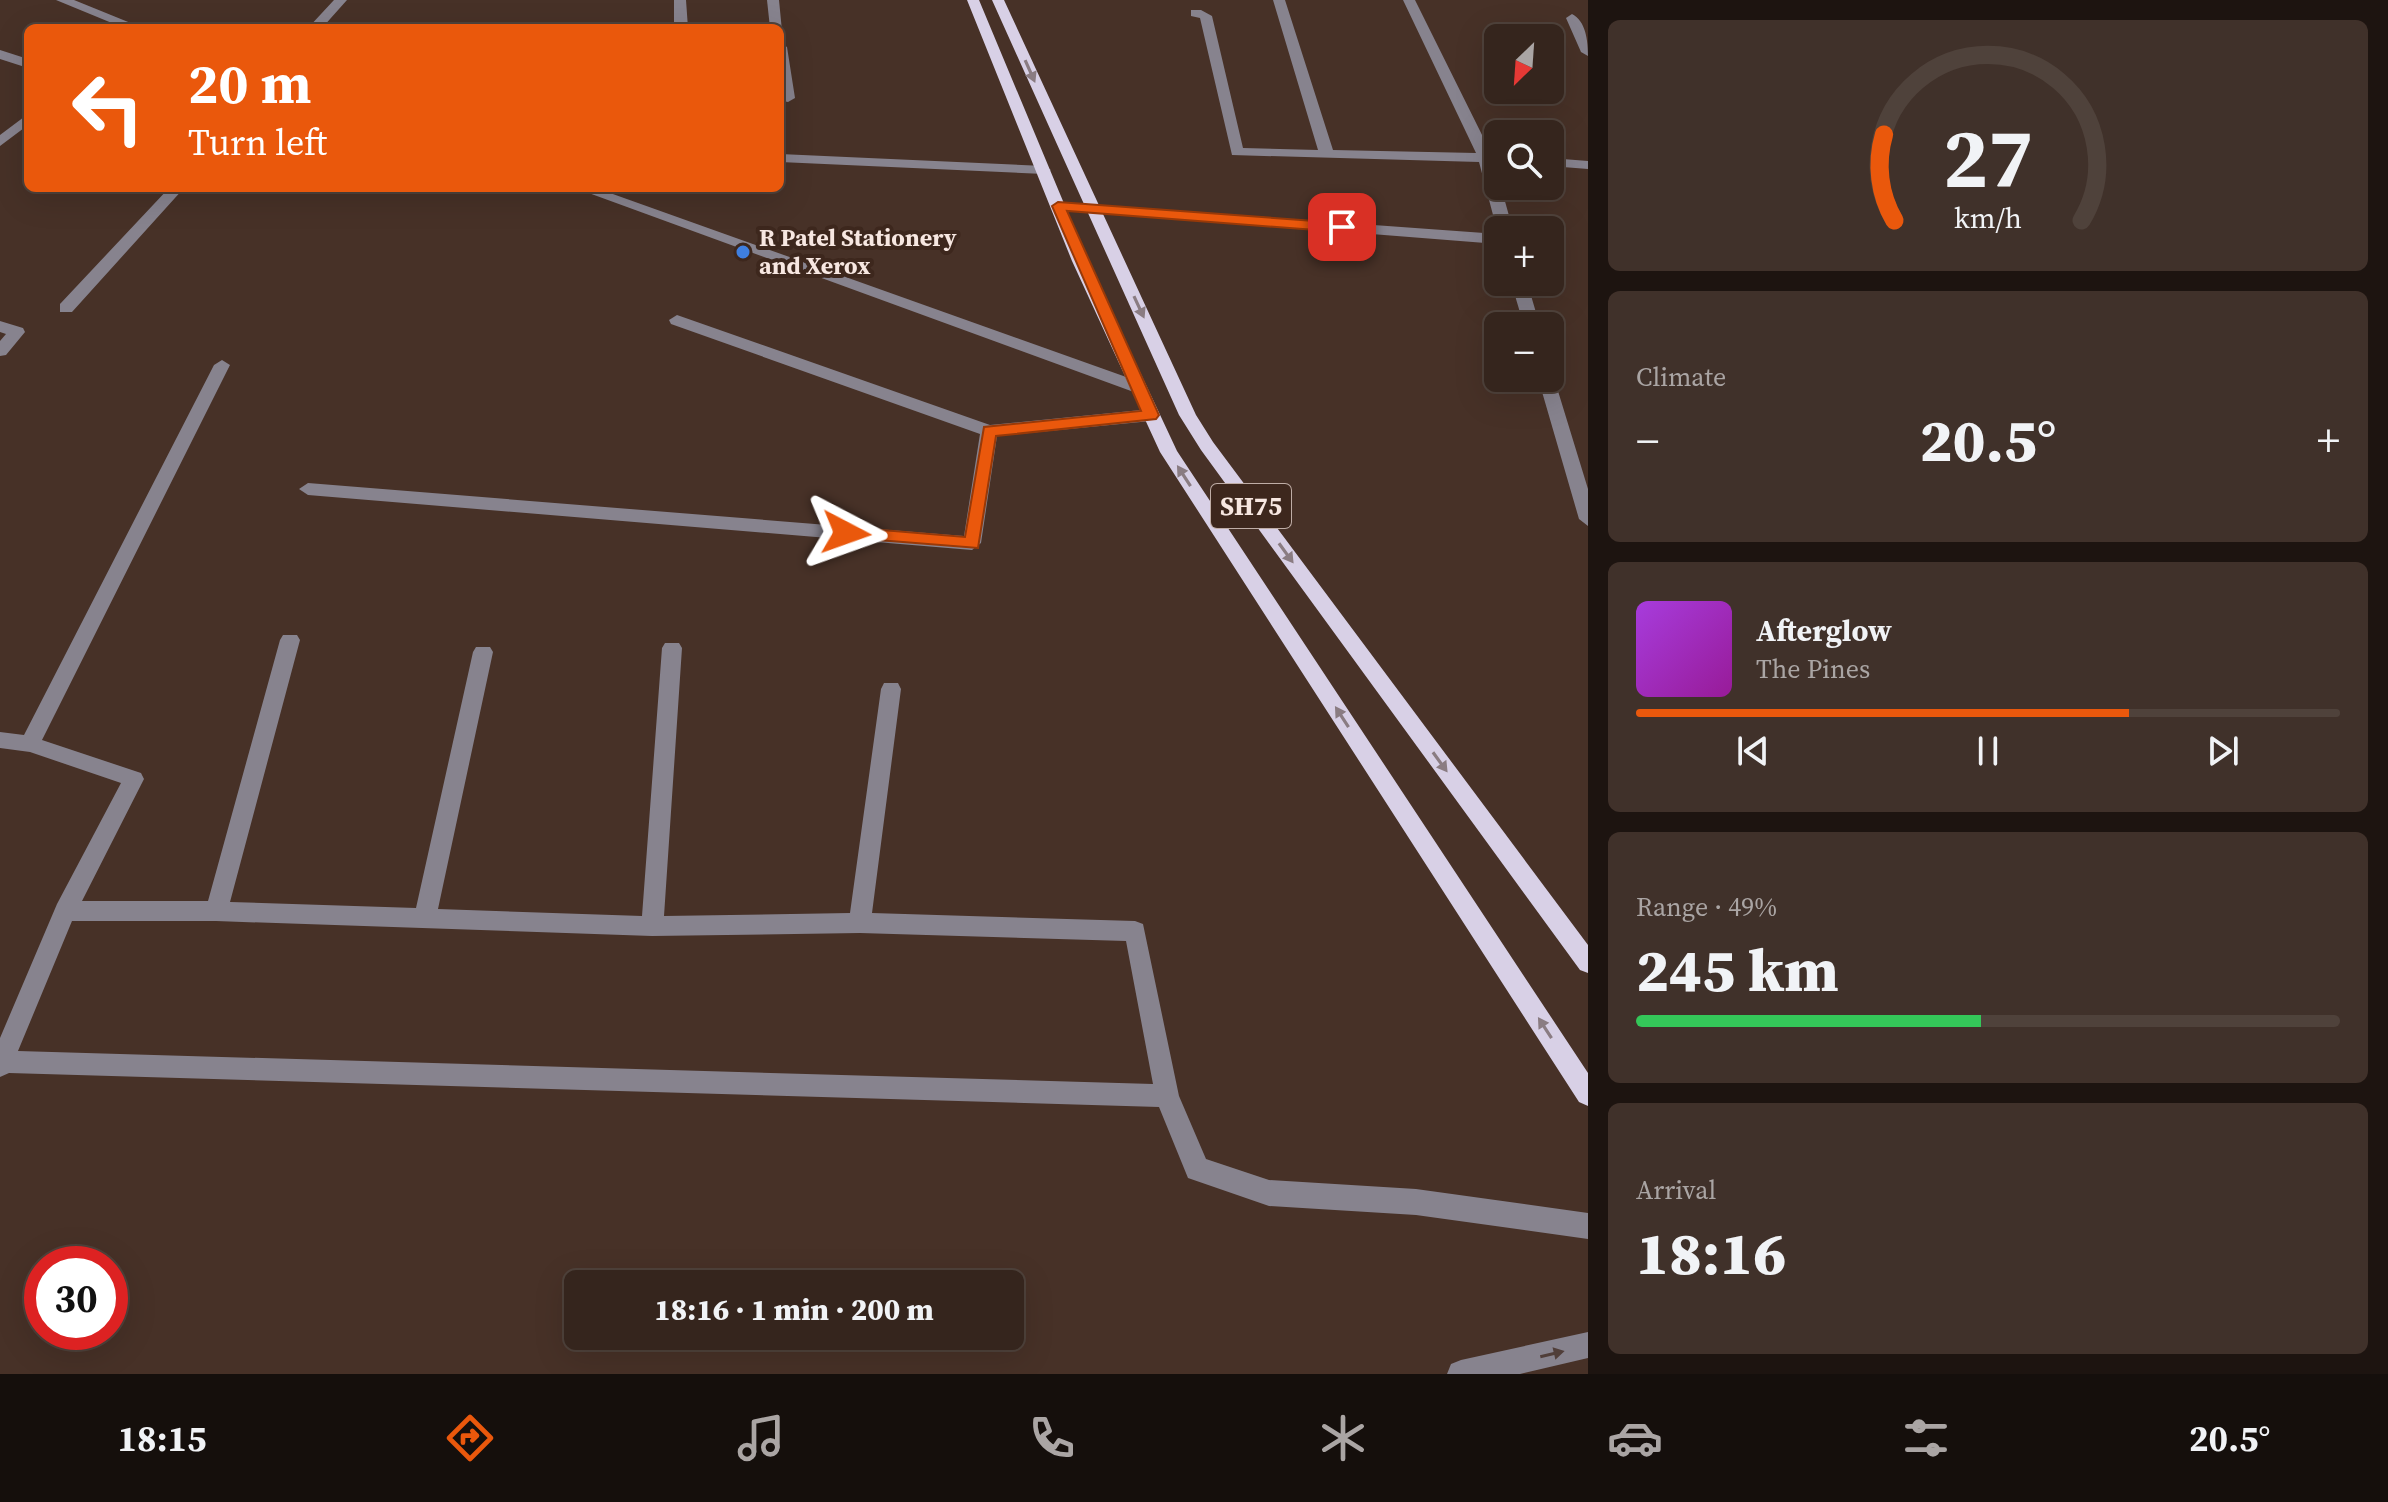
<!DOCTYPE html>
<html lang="en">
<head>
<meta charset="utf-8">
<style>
	:root { --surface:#35251d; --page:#40312a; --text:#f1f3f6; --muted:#aaa5a4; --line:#4f423b; --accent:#ea580c }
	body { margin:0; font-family:"Source Serif 4",serif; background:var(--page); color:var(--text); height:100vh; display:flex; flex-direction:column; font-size:30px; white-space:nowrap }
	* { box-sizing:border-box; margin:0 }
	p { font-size:26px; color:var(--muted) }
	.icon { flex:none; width:44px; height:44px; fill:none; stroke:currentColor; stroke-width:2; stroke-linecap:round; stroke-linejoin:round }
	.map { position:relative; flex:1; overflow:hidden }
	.details { display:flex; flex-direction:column; gap:20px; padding:20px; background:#1d1410; width:800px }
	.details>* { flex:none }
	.banner { position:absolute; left:24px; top:24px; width:760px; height:168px; border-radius:12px; box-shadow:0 8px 32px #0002,0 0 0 2px var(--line); background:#ea580c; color:#fff; overflow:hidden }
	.needle { width:52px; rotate:205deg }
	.buttons { position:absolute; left:1484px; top:24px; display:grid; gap:16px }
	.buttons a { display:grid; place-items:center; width:80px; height:80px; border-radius:12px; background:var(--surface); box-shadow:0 8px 32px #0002,0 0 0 2px var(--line); font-size:40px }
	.speed { position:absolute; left:24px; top:1246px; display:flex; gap:16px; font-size:40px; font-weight:700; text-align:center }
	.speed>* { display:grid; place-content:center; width:104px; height:104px; border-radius:50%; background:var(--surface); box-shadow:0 8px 32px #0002,0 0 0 2px var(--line); line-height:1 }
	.speed .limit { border:12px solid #d22; background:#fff; color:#111 }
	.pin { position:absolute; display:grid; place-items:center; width:68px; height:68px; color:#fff; margin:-34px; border-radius:16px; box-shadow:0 4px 12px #0006 }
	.me { position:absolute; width:88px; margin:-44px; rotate:94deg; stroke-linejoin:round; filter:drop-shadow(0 0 6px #0008) }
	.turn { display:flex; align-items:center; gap:28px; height:168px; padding:0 32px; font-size:36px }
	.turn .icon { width:104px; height:104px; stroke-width:2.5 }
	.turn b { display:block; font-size:56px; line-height:68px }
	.big { font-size:60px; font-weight:800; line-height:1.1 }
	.details .widget { flex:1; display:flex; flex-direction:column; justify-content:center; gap:12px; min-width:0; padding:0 28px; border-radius:12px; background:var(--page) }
	.details .dial { align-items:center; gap:0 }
	.dial svg { height:208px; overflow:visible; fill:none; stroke:var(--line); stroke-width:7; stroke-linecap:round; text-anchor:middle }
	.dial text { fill:var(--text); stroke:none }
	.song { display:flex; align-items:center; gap:24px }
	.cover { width:96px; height:96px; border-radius:12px; background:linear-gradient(135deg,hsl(280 70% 55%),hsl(300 70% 35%)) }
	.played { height:8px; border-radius:4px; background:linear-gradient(90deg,var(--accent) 70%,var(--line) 70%) }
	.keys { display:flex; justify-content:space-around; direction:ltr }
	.heat { display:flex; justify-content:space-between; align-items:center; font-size:44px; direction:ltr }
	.charge { height:12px; border-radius:6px; background:linear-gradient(90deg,#34c759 49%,var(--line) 0) }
	.trip { position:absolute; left:564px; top:1270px; width:460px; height:80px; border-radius:12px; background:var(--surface); box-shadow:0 8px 32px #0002,0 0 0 2px var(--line); font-weight:800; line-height:80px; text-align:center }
	.tabs { display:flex; height:128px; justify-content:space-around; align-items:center; background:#150f0c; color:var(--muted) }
	.tabs .icon { width:56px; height:56px }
	.tabs .current { color:var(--accent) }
	.tabs b { font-size:36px; color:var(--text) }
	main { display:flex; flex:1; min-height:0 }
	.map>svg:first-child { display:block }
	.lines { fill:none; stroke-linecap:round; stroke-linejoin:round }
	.minor { fill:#87838e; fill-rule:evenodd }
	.major { fill:#d8d0e6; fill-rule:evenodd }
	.oneway { fill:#8a7c82 }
	.oneway2 { fill:#503e39 }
	.route { fill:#ea580c; stroke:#983908; stroke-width:2 }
	.shop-dot { fill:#3f7fe0; stroke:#3d271d; stroke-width:3 }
	.labels { text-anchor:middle; stroke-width:8; stroke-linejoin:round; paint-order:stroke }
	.far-poi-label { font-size:24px; font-weight:bold; fill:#f7e7e1; stroke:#3d271d; text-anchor:start }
	.shield { fill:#3d271d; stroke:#bfada6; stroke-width:2 }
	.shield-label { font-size:26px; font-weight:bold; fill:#f7e7e1 }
</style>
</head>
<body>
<main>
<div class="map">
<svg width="1588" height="1374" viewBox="0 0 1588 1374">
	<rect width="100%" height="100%" fill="#473127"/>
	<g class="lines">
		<path class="minor" d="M56,0H74L143,28H124Z
			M334,0H347L322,28H308Z
			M674,0H686L688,28H674Z
			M767,0H779L782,31L770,28Z
			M1273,0H1285L1333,150L1476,153L1403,0H1415L1491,153L1498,154V162H1494L1513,230H1497L1479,162L1232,155L1200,18L1191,16V10H1201L1212,16L1243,148L1318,150Z
			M1572,14C1586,21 1588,41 1588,56L1581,52L1566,18Z
			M780,43L787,47L795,98L788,102L783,101L780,91Z
			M0,50L28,59V68L0,59Z
			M28,114V125L0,146V135Z
			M780,154L1044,166L1051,170L1044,174L780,162Z
			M1550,158L1588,161V169L1550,166Z
			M169,188H184L72,312H60V304Z
			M575,188H596L1143,383L1145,387L1143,391H1131Z
			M1058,202L1498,234V244L1053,209V203Z
			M1511,282H1527L1540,326H1524Z
			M677,315L990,425L1151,409L1160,415L1151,421L997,436L981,543L972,550L308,495L299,489L308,483L964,536L980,434L671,324L669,320Z
			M0,321L23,328L25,332L6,355L0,356V341L6,334L0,332Z
			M222,360L230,365L42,740L141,773L144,779L82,901H208L280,640L283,635H297L300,640L230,902L416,908L473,652L476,647H490L493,652L438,909L642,916L662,648L665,643H679L682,648L664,916L850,913L881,689L884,683H898L901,689L872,913L1135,921L1143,924L1179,1096L1206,1159L1269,1180L1416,1189L1588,1213V1239L1416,1215L1269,1206L1188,1178L1159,1107L9,1073L0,1077V1038L57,904L121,783L30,752L0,748V732L24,735L214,365ZM72,921H216L652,936L860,933L1126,941L1153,1084L18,1051Z
			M1550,374L1554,378L1588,489V526L1579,519L1538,378H1550Z
			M1588,1332V1358L1520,1374H1447L1451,1364L1461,1360Z"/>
		<path class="major" d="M967,0H979L1088,261L1177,451L1588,1073V1106L1579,1102L1160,452L1072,261Z
			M992,0H1004L1196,415L1213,442L1588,945V973L1580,970L1201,450L1179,415Z"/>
	</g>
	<defs><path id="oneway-solid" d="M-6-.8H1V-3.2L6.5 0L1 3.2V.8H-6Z" transform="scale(2)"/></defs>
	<g class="oneway">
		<use href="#oneway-solid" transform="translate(1030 71) rotate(66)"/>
		<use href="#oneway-solid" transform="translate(1139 307) rotate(65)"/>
		<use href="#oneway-solid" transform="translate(1184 476) rotate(-123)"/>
		<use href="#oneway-solid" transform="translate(1286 553) rotate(54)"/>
		<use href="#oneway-solid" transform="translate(1342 717) rotate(-123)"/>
		<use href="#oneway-solid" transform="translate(1440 762) rotate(54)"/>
		<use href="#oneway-solid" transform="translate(1545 1028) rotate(-123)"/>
	</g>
	<use class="oneway2" href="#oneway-solid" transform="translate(1552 1354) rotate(-13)"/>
	<path class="route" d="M1058,202L1342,223L1349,227L1342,232L1067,211L1159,415L1156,419L996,436L978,548L840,537L837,533L840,529L846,527L965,537L984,427L1141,411L1052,206Z"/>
	<circle class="shop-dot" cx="743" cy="252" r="8"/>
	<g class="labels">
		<g class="far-poi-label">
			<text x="759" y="246">R Patel Stationery<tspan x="759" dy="28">and Xerox</tspan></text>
		</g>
		<rect class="shield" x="1211" y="484" width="80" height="44" rx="6"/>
		<g class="shield-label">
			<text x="1251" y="515">SH75</text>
		</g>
	</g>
</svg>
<div class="buttons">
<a><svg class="needle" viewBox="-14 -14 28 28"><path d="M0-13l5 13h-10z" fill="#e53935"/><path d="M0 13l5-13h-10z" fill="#aaa5a4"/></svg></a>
<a><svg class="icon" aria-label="search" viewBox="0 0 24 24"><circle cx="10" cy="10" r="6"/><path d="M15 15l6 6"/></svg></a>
<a>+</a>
<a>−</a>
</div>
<div class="speed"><div class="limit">30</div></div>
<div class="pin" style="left:1342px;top:227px;background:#d93025"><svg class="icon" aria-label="arrive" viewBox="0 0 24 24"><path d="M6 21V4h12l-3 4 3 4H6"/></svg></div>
<svg class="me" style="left:846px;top:533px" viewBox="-20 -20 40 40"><path d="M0-17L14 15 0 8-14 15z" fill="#ea580c" stroke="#fff" stroke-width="4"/></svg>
<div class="trip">18:16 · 1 min · 200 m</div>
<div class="banner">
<div class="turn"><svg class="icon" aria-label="left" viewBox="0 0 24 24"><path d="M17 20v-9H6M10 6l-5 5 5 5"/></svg><div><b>20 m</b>Turn left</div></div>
</div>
</div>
<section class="details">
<div class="widget dial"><svg viewBox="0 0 100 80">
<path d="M14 69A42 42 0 1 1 86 69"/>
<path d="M14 69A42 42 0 0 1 10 36" stroke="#ea580c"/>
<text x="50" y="56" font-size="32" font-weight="700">27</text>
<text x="50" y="72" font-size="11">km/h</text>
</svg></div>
<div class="widget"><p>Climate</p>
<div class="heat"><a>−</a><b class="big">20.5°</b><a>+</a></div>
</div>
<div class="widget">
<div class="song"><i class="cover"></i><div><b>Afterglow</b><p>The Pines</p></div></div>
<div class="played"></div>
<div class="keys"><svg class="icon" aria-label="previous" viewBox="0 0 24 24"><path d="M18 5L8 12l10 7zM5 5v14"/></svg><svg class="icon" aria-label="pause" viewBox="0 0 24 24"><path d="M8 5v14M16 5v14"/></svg><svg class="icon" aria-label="next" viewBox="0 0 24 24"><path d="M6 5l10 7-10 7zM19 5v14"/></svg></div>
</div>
<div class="widget"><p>Range · 49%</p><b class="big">245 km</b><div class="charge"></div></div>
<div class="widget"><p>Arrival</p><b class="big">18:16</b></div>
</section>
</main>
<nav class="tabs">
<b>18:15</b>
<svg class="icon current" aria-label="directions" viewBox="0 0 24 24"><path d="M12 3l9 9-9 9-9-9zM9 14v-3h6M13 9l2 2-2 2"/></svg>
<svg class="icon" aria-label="music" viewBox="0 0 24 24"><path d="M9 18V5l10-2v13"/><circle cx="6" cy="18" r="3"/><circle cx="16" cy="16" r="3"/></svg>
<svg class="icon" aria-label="phone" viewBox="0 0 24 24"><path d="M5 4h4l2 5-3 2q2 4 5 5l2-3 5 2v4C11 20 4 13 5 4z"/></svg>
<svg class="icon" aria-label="climate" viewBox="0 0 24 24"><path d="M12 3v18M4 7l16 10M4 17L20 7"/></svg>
<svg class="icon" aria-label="car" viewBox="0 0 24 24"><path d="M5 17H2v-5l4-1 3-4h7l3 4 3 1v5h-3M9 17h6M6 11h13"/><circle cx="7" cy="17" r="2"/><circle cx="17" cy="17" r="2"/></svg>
<svg class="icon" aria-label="filters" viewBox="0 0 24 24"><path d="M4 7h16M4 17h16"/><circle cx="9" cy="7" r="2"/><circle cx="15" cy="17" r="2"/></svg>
<b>20.5°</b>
</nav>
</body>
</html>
